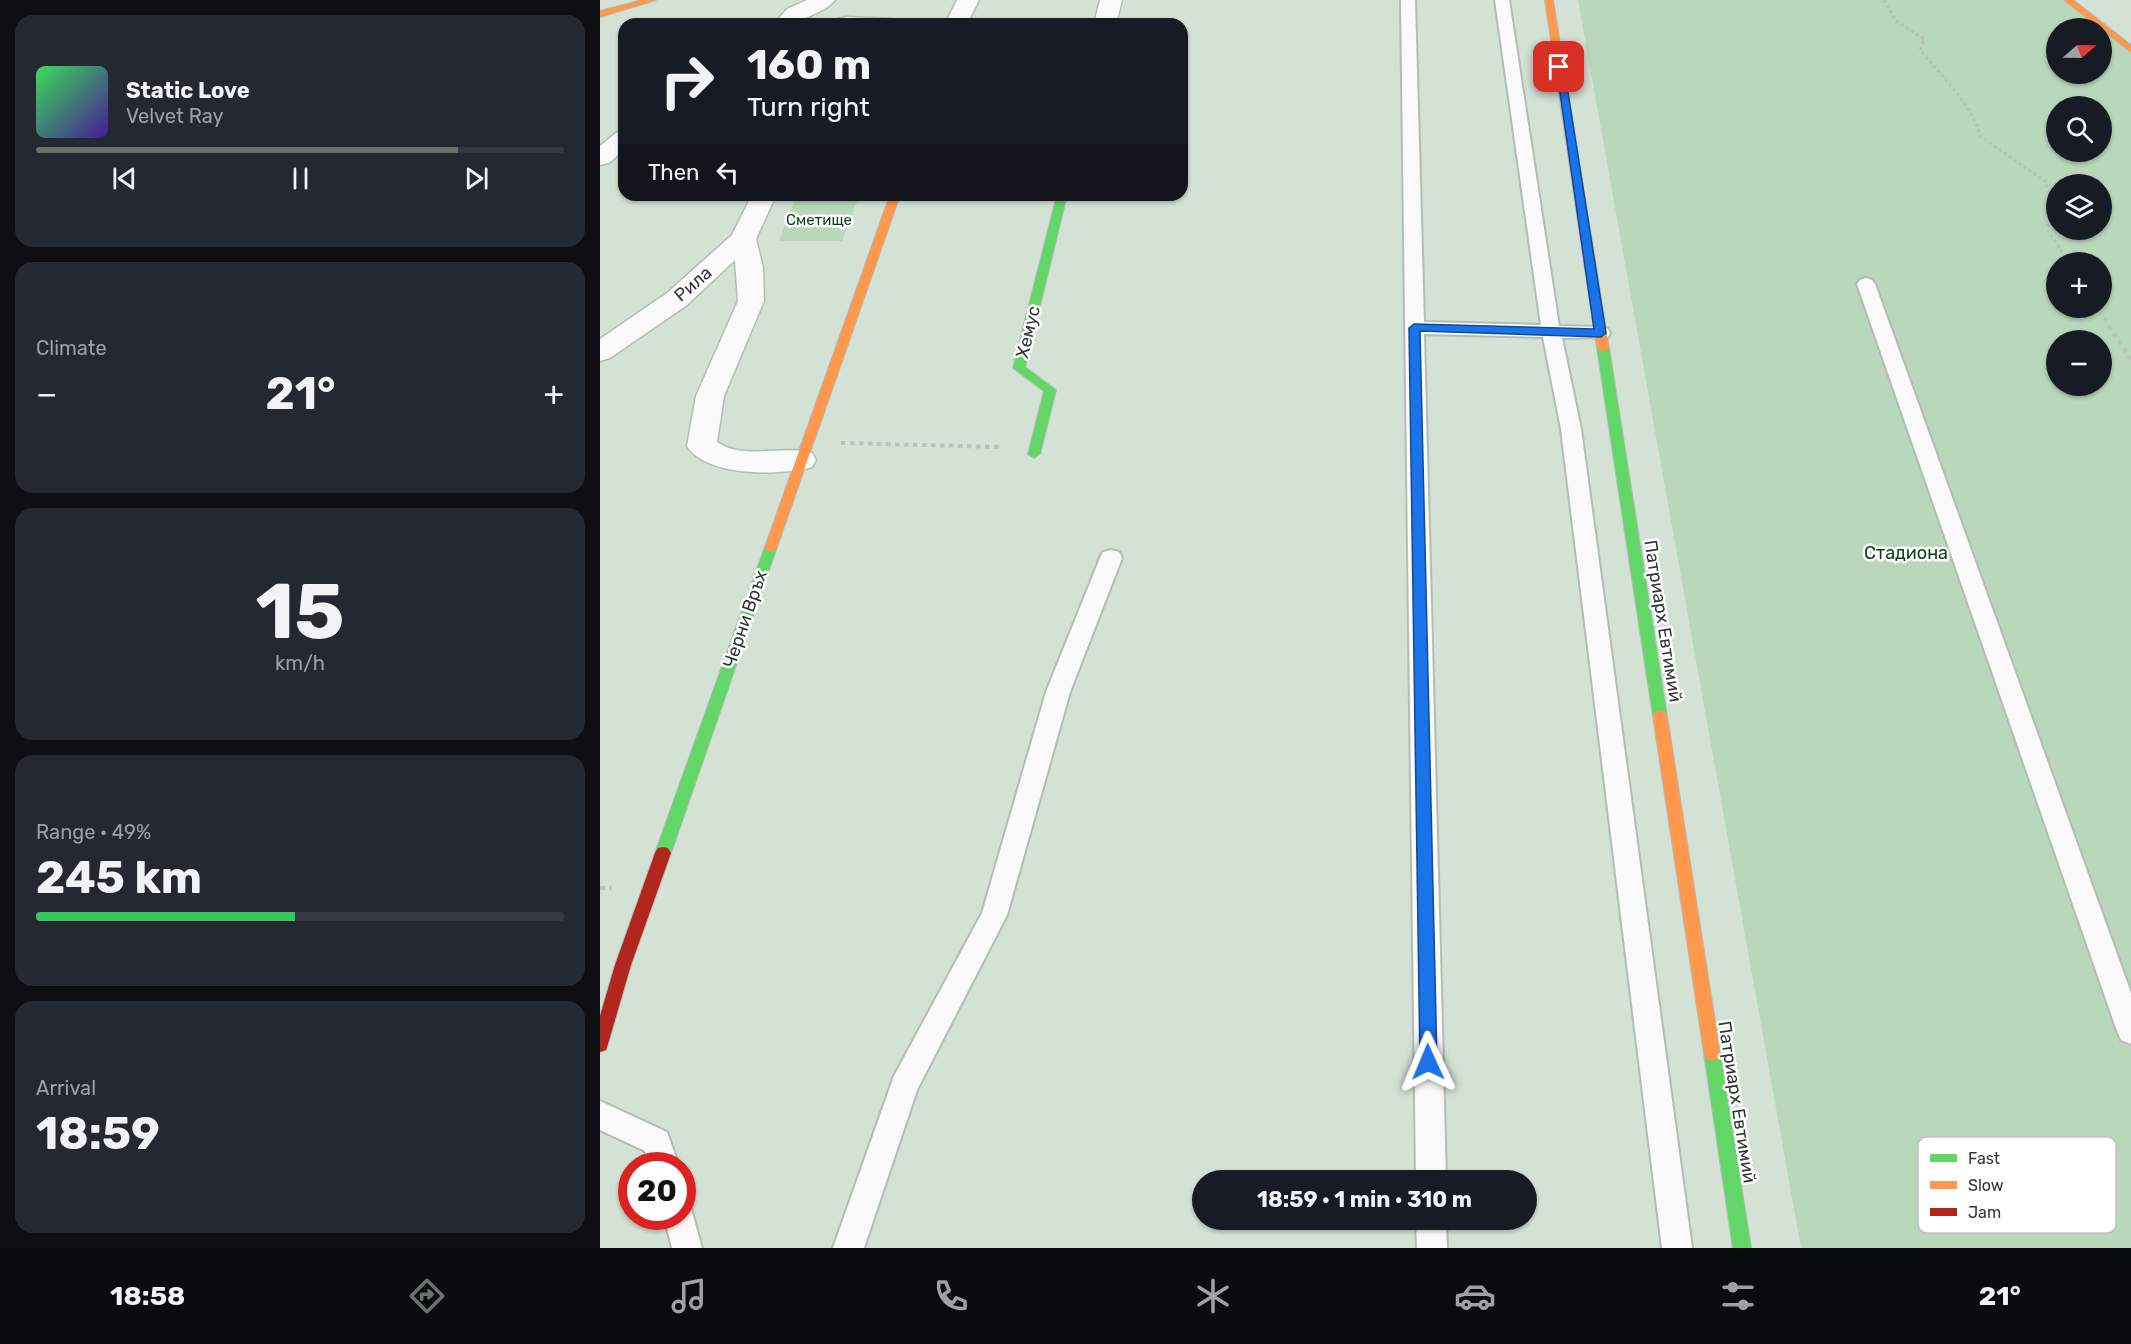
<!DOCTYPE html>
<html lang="en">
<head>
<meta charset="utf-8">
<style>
	:root { --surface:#171b24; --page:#242831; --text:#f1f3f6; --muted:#9ea1a6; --line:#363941; --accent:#69736a }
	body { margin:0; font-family:Rubik,sans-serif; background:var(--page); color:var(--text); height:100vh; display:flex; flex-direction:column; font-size:22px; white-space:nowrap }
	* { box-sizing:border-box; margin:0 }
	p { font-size:20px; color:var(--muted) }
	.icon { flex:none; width:33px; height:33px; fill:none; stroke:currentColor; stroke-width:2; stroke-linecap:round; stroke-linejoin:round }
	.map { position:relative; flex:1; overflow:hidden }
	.details { display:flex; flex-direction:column; gap:15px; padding:15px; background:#0d0f14; width:600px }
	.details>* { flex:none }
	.guide { position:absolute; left:18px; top:18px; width:570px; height:183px; border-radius:18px; box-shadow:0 2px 4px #0004; background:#171b24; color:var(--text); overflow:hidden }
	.needle { width:39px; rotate:70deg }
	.buttons { position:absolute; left:1446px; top:18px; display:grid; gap:12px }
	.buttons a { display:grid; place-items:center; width:66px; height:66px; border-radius:50%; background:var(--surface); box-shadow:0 2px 4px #0004; font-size:30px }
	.speed { position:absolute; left:18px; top:1152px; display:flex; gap:12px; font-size:30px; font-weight:700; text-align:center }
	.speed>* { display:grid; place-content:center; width:78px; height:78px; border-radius:50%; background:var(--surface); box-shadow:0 2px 4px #0004; line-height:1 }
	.speed .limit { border:9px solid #d22; background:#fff; color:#111 }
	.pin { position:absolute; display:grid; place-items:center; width:51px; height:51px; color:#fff; margin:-26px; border-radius:12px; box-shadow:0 3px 9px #0006 }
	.me { position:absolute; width:66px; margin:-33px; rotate:359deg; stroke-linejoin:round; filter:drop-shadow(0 0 4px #0008) }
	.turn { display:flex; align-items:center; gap:21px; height:126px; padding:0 30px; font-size:27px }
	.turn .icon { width:78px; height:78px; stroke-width:2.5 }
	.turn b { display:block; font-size:42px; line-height:51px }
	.then { display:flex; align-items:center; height:57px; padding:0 30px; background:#0003; gap:12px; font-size:22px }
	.big { font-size:45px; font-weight:700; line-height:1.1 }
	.details .tile { flex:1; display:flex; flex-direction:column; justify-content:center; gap:9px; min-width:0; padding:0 21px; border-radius:18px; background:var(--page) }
	.details .dial { align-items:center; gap:0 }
	.dial b { font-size:78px; line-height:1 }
	.song { display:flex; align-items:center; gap:18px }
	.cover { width:72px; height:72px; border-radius:9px; background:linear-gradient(135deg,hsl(130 70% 55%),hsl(260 70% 35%)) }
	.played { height:6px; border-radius:3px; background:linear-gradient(90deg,var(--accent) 80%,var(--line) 80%) }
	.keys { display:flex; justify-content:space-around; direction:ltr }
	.heat { display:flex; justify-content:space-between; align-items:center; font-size:33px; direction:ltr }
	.charge { height:9px; border-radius:4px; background:linear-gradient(90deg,#34c759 49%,var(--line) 0) }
	.trip { position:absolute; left:592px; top:1170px; width:345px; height:60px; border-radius:30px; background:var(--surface); box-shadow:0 2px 4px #0004; font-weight:700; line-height:60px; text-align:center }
	.tabs { display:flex; height:96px; justify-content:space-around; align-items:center; background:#090b0e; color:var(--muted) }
	.tabs .icon { width:42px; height:42px }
	.tabs .current { color:var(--accent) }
	.tabs b { font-size:27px; color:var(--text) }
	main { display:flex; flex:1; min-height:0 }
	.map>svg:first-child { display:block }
	.green { fill:#b9d7bb; fill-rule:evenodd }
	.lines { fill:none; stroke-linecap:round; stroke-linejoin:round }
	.lane-casing { stroke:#b3bdb4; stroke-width:4 }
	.street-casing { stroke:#b3bdb4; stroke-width:3 }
	.fast-casing { stroke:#b3bdb4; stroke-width:2 }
	.slow-casing { stroke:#b3bdb4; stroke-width:2 }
	.jam-casing { stroke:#b3bdb4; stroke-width:2 }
	.path-far2 { stroke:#bbc1bc; stroke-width:3; stroke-dasharray:3 3; stroke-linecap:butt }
	.path-far1 { stroke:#bbc1bc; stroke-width:4; stroke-dasharray:4.5 4.5; stroke-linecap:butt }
	.path { stroke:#bbc1bc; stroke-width:4.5; stroke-dasharray:5 5; stroke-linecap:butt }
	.lane { fill:#f9faf9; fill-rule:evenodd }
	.street { fill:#f9faf9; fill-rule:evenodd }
	.fast { fill:#63d668; fill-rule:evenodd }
	.slow { fill:#ff974d; fill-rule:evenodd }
	.jam { fill:#b3261e; fill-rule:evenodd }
	.route { fill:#1a73e8; stroke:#114b97; stroke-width:1.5 }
	.labels { text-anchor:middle; stroke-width:5; stroke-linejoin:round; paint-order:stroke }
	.far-park-label { font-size:15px; fill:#0b3e16; stroke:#fff }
	.street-label { font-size:18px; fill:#2f3830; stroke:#fff }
	.park-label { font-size:18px; fill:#0b3e16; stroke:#fff }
	.key { fill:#fff; stroke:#c1c3c1; stroke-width:1.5 }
	.key-label { font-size:16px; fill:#2f3830 }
</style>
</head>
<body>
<main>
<section class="details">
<div class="tile">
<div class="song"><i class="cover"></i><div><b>Static Love</b><p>Velvet Ray</p></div></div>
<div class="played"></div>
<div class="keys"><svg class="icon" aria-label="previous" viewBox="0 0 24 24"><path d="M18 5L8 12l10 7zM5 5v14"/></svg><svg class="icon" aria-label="pause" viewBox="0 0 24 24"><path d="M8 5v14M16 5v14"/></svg><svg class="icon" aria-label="next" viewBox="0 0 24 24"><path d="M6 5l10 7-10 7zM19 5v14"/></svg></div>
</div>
<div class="tile"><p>Climate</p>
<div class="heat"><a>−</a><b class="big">21°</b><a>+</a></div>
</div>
<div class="tile dial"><b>15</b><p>km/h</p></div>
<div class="tile"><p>Range · 49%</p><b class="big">245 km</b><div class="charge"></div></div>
<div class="tile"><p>Arrival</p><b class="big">18:59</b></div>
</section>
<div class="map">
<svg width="1531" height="1248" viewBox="0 0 1531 1248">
	<rect width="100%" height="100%" fill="#d4e1d5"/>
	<path class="green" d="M978,0H1468L1531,49V1248H1201ZM1456,28H1502V74H1456ZM1456,106H1502V152H1456ZM1456,184H1502V230H1456ZM1456,262H1502V308H1456ZM1456,340H1502V386H1456Z
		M195,199H258L242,241H179Z"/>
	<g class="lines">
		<g class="lane-casing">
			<path id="lane" d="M801,0H815L824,322L941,325L895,0H909L959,326L1001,327L1008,329L1010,333L1008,337L962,338L981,429L1092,1248H1062L961,429L943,337L824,334L846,1180H816Z
				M1266,278L1272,280L1275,284L1531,993V1044L1521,1040L1517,1031L1257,284L1260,280Z
				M511,550L519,552L522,558L470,692L407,915L317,1090L264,1248H233L294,1076L382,913L446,692L500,558L503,552Z
				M0,1101L67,1132L79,1166H49L45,1151L0,1130Z
				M82,1202L90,1205L102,1248H72L64,1216H82Z
				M816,1220H846L847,1248H817Z"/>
		</g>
		<g class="street-casing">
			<path id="street" d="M207,0H235C226,12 208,14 197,24H174L187,9Z
				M357,0H379L367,24H345Z
				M500,0H522L516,24H494Z
				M246,17L291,19L294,24H235L238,19Z
				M24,131V150L9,163L0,165V146L16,133Z
				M152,195H176L156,239L163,268L164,301L124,396L117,442C145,461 181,444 212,453L216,460L212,467C181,476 106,477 87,446L96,396L138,301L135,260L87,305L10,358L0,361V339L67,293L132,235Z"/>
		</g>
		<g class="fast-casing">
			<path id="fast" d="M457,195H467L425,367L456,390L440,454L434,458L428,454L444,391L413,368Z
				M1003,344L1009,348L1067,716L1065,720H1055L1053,716L997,348Z
				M171,542L177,547L71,853L68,858L63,859L58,858L55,853L165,547Z
				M1112,1045L1118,1047L1120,1053L1151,1248H1133L1104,1053L1106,1047Z"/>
		</g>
		<g class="slow-casing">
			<path id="slow" d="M42,0H56L0,17V11Z
				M945,0H953L1009,348L1003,352L997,348Z
				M1464,0H1473L1531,45V52Z
				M290,195H300L177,547L171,552L166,550L165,547Z
				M1060,710L1065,712L1067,716L1120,1053L1118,1059L1112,1061L1106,1059L1104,1053L1053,716L1055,712Z"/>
		</g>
		<g class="jam-casing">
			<path id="jam" d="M63,847L68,848L71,853L31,965L8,1044L6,1050L0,1052V1016L15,965L55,853L58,848Z"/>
		</g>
		<path class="path-far2" d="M1284,0L1296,21L1324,39L1320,50C1340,74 1373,106 1380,136L1446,182L1454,215L1447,229L1469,262
			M1497,308L1505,320"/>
		<path class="path-far1" d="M1504,318L1531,360
			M241,443L402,447"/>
		<path class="path" d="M0,888H11"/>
		<use href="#lane" class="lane"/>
		<use href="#street" class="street"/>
		<use href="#fast" class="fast"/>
		<use href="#slow" class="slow"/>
		<use href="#jam" class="jam"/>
	</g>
	<path class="route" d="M956,65L964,67L1006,333L1001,337L820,331L837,1062L834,1068L828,1070L822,1068L820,1062L809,328L814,324L994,329Z"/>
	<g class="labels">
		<g class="far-park-label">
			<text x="219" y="225">Сметище</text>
		</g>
		<g class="street-label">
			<text transform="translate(93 284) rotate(-41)" y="6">Рила</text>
			<text transform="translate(428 332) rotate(-76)" y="6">Хемус</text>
			<text transform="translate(145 619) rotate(-71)" y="6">Черни Връх</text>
			<text transform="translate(1063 621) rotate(81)" y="6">Патриарх Евтимий</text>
			<text transform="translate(1137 1102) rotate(81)" y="6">Патриарх Евтимий</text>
		</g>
		<g class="park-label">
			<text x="1306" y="559">Стадиона</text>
		</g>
	</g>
	<rect x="1318" y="1137" width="198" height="96" rx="9" class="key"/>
	<rect x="1330" y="1154" width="27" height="8" fill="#63d668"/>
	<rect x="1330" y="1181" width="27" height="8" fill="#ff974d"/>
	<rect x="1330" y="1208" width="27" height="8" fill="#b3261e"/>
	<g class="key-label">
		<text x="1368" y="1164">Fast</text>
		<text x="1368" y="1191">Slow</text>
		<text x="1368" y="1218">Jam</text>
	</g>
</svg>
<div class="buttons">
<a><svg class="needle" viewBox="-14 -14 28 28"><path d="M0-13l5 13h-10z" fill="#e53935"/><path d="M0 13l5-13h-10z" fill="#9ea1a6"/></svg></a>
<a><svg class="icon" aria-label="search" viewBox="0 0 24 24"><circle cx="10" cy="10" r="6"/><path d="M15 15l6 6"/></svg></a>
<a><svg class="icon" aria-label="layers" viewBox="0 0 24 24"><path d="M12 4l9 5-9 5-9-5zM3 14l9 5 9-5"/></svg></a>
<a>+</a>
<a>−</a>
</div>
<div class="speed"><div class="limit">20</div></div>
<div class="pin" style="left:959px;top:67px;background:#d93025"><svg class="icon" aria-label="arrive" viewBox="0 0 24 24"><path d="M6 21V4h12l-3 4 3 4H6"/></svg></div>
<svg class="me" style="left:828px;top:1062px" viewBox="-20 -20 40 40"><path d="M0-17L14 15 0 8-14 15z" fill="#1a73e8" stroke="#fff" stroke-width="4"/></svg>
<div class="trip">18:59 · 1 min · 310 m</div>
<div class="guide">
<div class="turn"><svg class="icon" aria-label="right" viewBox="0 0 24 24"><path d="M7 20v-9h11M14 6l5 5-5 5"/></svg><div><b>160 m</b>Turn right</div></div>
<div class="then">Then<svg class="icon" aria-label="left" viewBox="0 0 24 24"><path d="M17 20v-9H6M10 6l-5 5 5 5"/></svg></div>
</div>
</div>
</main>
<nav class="tabs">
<b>18:58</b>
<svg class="icon current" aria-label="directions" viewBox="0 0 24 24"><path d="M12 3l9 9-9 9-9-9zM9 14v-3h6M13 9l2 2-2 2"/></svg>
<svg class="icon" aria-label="music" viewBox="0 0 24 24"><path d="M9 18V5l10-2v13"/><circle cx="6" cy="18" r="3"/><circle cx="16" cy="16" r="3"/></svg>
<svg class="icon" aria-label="phone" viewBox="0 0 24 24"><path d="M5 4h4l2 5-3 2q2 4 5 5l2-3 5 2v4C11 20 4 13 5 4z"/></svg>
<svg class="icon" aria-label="climate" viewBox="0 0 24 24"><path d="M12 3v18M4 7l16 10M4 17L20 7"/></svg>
<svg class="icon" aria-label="car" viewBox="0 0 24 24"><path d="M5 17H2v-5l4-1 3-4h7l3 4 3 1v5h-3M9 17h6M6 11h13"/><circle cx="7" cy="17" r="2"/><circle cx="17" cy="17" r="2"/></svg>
<svg class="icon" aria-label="filters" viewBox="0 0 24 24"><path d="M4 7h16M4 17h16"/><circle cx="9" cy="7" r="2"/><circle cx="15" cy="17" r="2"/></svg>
<b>21°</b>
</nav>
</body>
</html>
